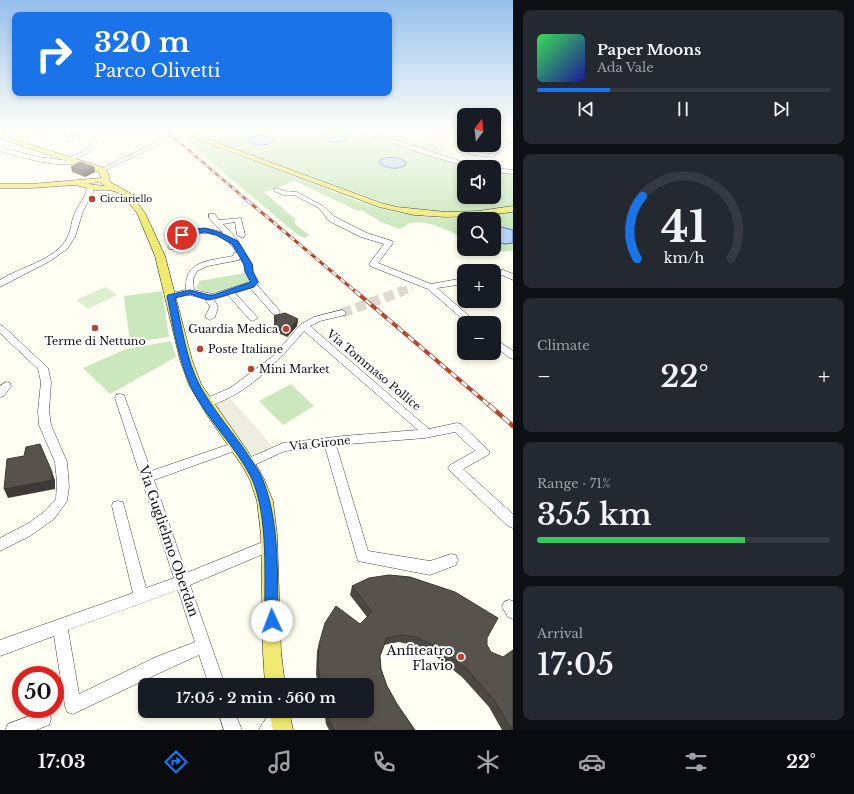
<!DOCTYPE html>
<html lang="en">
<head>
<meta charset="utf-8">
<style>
	:root { --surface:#171b24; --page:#242831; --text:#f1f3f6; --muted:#9ea1a6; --line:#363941; --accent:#1a73e8 }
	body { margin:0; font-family:"Libre Baskerville",serif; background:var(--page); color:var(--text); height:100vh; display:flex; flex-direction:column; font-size:15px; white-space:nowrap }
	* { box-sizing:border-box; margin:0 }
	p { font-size:13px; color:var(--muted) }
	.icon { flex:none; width:22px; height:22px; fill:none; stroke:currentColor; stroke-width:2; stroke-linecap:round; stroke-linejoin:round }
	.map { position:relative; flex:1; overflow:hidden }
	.side { display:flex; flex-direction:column; gap:10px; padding:10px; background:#0d0f14; width:341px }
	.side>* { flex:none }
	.hud { position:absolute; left:12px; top:12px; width:380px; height:84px; border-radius:8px; box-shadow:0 2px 6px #0003; background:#1a73e8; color:#fff; overflow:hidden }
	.needle { width:26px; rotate:15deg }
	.controls { position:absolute; left:457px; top:108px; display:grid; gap:8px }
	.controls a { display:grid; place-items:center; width:44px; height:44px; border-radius:8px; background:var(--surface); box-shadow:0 2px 6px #0003; font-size:20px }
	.speed { position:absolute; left:12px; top:666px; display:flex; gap:8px; font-size:20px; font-weight:700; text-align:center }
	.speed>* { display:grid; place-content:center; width:52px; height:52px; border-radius:50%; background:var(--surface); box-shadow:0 2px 6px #0003; line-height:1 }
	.speed .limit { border:6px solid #d22; background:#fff; color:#111 }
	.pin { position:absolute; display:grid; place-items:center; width:34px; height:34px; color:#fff; margin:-17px; border:2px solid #fff; border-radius:50%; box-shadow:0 1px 4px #0007 }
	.me { position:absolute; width:44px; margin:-22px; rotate:358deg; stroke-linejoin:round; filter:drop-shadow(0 0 3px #0008) }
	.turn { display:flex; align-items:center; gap:14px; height:84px; padding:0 16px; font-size:18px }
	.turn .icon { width:52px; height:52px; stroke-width:2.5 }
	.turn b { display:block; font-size:28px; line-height:34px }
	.big { font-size:30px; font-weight:600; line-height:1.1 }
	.side .widget { flex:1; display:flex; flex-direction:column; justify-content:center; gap:6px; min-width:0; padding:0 14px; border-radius:8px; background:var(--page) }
	.side .dial { align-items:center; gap:0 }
	.dial svg { height:104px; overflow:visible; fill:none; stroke:var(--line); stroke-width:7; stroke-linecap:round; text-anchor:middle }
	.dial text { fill:var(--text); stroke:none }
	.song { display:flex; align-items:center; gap:12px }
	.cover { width:48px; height:48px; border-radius:6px; background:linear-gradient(135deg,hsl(130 70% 55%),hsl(240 70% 35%)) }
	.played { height:4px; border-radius:2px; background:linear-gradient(90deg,var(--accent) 25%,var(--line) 25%) }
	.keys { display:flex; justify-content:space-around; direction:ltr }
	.heat { display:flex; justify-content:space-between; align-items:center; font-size:22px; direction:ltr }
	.charge { height:6px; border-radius:3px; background:linear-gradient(90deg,#34c759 71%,var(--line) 0) }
	.trip { position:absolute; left:138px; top:678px; width:236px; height:40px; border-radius:8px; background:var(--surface); box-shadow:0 2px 6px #0003; font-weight:600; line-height:40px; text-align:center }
	.menu { display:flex; height:64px; justify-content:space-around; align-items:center; background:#090b0e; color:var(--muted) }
	.menu .icon { width:28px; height:28px }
	.menu .current { color:var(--accent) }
	.menu b { font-size:18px; color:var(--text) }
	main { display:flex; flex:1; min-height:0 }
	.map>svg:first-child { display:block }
	.farmland { fill:#eff3d3 }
	.green { fill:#cae7bd }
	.pitch { fill:#ddefce }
	.plaza { fill:#eeeee0 }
	.water { fill:#bad2f2; stroke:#4679c4 }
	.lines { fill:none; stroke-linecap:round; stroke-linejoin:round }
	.minor-tunnel-far2 { stroke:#dadad0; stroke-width:6; stroke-dasharray:6 3; stroke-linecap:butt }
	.minor-tunnel-far1 { stroke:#dadad0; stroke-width:8; stroke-dasharray:8 4; stroke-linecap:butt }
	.minor-tunnel { stroke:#dadad0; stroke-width:10; stroke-dasharray:10 5; stroke-linecap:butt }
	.minor-casing { stroke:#424242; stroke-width:1 }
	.major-casing { stroke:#202020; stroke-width:1 }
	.minor { fill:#fff; fill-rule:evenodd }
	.major { fill:#efe971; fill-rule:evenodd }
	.rail-far3-casing { stroke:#b64430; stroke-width:2.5 }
	.rail-far2-casing { stroke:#b64430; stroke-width:3 }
	.rail-far1-casing { stroke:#b64430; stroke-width:4 }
	.rail-casing { stroke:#b64430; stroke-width:4.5 }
	.rail-far3 { stroke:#fff; stroke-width:1.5; stroke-dasharray:4.5; stroke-linecap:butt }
	.rail-far2 { stroke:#fff; stroke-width:2; stroke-dasharray:5.5; stroke-linecap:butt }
	.rail-far1 { stroke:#fff; stroke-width:2.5; stroke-dasharray:7; stroke-linecap:butt }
	.rail { stroke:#fff; stroke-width:3; stroke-dasharray:9; stroke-linecap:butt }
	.major-bridge-casing { stroke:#202020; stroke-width:8; stroke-linecap:butt }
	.major-bridge { stroke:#efe971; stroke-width:8 }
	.wall { fill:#4b4741 }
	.shaded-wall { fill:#3d3935 }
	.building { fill:#57524c; stroke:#3d3935 }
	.route { fill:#1a73e8; stroke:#114b97 }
	.poi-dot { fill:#b64430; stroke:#fff; stroke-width:1.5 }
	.labels { text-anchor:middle; stroke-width:4; stroke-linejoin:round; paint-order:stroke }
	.far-poi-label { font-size:9px; fill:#0f0f0f; stroke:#fff; text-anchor:start }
	.poi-label { font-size:11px; fill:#0f0f0f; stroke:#fff; text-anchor:start }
	.street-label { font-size:11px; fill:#0f0f0f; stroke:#fff }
	.near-street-label { font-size:13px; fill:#0f0f0f; stroke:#fff }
	.near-poi-label { font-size:13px; fill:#0f0f0f; stroke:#fff; text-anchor:end }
</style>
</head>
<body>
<main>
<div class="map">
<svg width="513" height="730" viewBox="0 0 513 730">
	<rect width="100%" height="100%" fill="#fefef2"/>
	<path class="farmland" d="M393,129H435L433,130L464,143L446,150L416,140L418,135L408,139L402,137Z"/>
	<path class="green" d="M172,129H178L195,139C227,151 258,162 289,174C334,192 380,213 428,217C457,220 485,216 513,212V251L495,252L489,249H494V219H464V238C449,232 429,219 411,223C407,224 403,227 400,229L381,222L362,210L358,211L295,181L264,192L295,219V224L309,235L305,238L298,235Z
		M246,129H255L260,134L278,131L287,132L313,131L312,129H352L471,167H464V197H494V170L513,173V206C491,209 468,213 445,213C426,212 406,209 387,204L196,134Z
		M359,129H393C404,139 405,140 419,135L417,140L446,150L434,155Z
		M245,273L252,282L209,293L196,289L199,281Z
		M162,291L169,337L130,343L124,296Z
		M171,341L176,357L110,394L83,368L126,349Z
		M291,384L314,406L283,425L259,401Z"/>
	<path class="pitch" d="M105,287L117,295L88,309L76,300Z"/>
	<path class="plaza" d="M229,397L261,433L272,446L256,454L247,452L215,405Z"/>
	<path class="water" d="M328,133H340L348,137L347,139C340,143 327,144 322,137Z
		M260,135L271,137L274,140C268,147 255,146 249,141L250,138Z
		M394,157L405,161L406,165C398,170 386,169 379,163L380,160L385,158Z
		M494,227H501L513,230V243L505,244L494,241Z"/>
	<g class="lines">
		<path class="minor-tunnel-far2" d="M166,137L192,131"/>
		<path class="minor-tunnel-far1" d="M400,292L412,288"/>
		<path class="minor-tunnel" d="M342,313L403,291"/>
		<g class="minor-casing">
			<path id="minor" d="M69,129C80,129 92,135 98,143L87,154L69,161H80V163C54,168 25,158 0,151V147L39,157L69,161L66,159L67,158L83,152L92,143L82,136L68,141L54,134L57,132L68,137L77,134Z
				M193,129H206L190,132V130Z
				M352,129H361L479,167H469L427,155Z
				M504,129H510L513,134V142L507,144L493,157L471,155L468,153L471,151L490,154L503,142L510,139Z
				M164,136L169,137L158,145L104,171L99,170L154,143Z
				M494,168L513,170V174L494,172Z
				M90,184L93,186V193L83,211L75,237L67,249L50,261L0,287V280C20,267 56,260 67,238C72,229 71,219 76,211C80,202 87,196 87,186Z
				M276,188L284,191L297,192L323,206L335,217L367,233L392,241L393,243L378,263L431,284L464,278V284L437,288L477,323H467L428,289L370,266L369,264L384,244L361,237L329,221L319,208L294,195H283L274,191V189Z
				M209,214H215L219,220L241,218L245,235L244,237H241L237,235L235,222L223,224L236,238L252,264L253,272L259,283L257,285L279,310L280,312L279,314H273L250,288L235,293L258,318L253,321L250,320L228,295L214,299L218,307L215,317L210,320L205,317L210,307L205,299L190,295L167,298L166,296L167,294L186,290C184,260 209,261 233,256L234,253H237C223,229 200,230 178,240L177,245H183V249H169L168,247L172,237C190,229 204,225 223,233L209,218ZM240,258C245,264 246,274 250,282L212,294L194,290L193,279L197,271L208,266L239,260Z
				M503,270L513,274V280L502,275L494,276V272Z
				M342,310L346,313L345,315L320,321L310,326L429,429L457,423L461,424L490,452L488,455L463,469L513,514V528L508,526L450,471L448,468L450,465L475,451L455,432L425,438L336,445L368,551L430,561L451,554L456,555L458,560L456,565L430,575L358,561L325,447L285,451L252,466L248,468L244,466L242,463L244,460L283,443L343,436L418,430L304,331C277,363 247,395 206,407L202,406L201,403L202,400L230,388L273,356L301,324L314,317Z
				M0,325L3,326L48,368L51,382L49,411L51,425L67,462L69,487L67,501L54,519L30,536L0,551V538L29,523L45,511L56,499L57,482L55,462L39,425L38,411L41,382L38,369L0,333Z
				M494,338L513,351V359L510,358L494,346Z
				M6,382L10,383L11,386L4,396L0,397V386Z
				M120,394L124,395L125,398L151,471L236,442L240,443L242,446L240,449L154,480L186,573L270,539L275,541L277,545L275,549L190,585L225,685H209L199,655L168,669L73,714L67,712L65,706L54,636L0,656V640L133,593L112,506L113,502L118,501L123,502L124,506L146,588L174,578L115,398L116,395ZM178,590L195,642L156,657L79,694L68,630Z
				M509,600L513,601V619L508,617L502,607L504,602Z
				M43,711L49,713L51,719L49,725L36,730H5L8,724Z
				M218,711H234L242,730H224Z
				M272,711H287L288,715L279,730H259L262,724Z"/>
		</g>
		<g class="major-casing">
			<path id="major" d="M0,133L9,138L105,168L108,173L110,182L130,193L145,213L165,256L192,360L201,384L253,459L264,479L273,501L277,535L281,652L285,685H265L263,652L261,535L257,501L250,480L243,467L207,415L189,385L180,360L155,256L137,213L124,197L117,192L109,190H95L75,185L31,188H0V184H31L101,178L99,172L5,140L0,138ZM100,182L105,186L87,184Z
				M194,134L381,203L397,207L446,212L478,211L513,206V212L478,216L446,217L414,215L379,207L192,137V135Z
				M269,711H289L293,730H273Z"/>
		</g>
		<use href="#minor" class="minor"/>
		<use href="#major" class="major"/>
		<g class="rail-far3-casing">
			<path id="rail-far3" d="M164,129L249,202"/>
		</g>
		<g class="rail-far2-casing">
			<path id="rail-far2" d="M248,201L356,292"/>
		</g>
		<g class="rail-far1-casing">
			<path id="rail-far1" d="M355,291L490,406"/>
		</g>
		<g class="rail-casing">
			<path id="rail" d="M489,405L513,426"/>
		</g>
		<use href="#rail-far3" class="rail-far3"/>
		<use href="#rail-far2" class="rail-far2"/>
		<use href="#rail-far1" class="rail-far1"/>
		<use href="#rail" class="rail"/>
		<g class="major-bridge-casing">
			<path id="major-bridge" d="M183,129L194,136"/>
		</g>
		<use href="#major-bridge" class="major-bridge"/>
	</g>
	<path class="wall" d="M71,167H94L95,172L85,177L72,172Z
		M274,316L298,319L297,326L287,337L274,331V324H275L274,322Z
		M352,586L487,638V645L513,730H502L489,707L462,677L435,656L412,645L399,642L384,645L380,656L381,669L387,686L397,704L415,730H329L326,724L324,711H367V685H318L316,674L317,651L319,644L360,624L367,617L350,595Z"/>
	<path class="shaded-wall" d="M94,167L95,172L85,177L84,171Z
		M298,319L297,326L287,337L288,331Z
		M52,472L55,480V489L8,498L4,489Z"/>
	<path class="building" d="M80,162L94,167L84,171L71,167Z
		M285,313L298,319L288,331L274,324L277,321L274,316Z
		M40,444L52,472V480L4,489L7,459L24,456L26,447Z
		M389,575L410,577L455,592L498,618L487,638V645L491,652L503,657L513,650V730H512L494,700L467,669L439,648L416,637L402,635L387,638L380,656L381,669L387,686L397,704L415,730H334L328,718L327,711H367V685H321L318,667L319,644L325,623L336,606L360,624L372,612L352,586L369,578Z"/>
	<linearGradient id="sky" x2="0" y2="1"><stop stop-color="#95c0ec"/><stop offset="0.56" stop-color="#fffff9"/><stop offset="1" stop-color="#fffff9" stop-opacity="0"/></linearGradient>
	<rect width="513" height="231" fill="url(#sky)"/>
	<path class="route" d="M205,228L221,233L238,241L252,264L253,272L258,282L254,287L213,299L208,300L190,294L175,298C182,326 186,360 200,386C212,407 227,426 242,446C249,457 258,468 263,480C280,524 277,575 278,621L276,626L272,628L267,626L265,621C264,579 269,518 252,479C236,446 206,419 190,385C178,357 173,326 167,296L168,295L190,290L209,295H213L251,282L245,272L244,264L232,244L216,235L205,232L192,234L182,237L179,235L188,230Z"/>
	<g class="poi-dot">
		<circle cx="92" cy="199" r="4"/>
		<circle cx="95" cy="328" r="4"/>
		<circle cx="286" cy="329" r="4"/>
		<circle cx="200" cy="349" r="4"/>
		<circle cx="251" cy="369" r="4"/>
		<circle cx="461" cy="657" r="4"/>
	</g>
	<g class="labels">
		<g class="far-poi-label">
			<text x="100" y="202">Cicciariello</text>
		</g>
		<g class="poi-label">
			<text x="278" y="333" text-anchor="end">Guardia Medica</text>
			<text x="95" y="345" text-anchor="middle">Terme di Nettuno</text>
			<text x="208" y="353">Poste Italiane</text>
			<text x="259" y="373">Mini Market</text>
		</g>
		<g class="street-label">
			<text transform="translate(374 370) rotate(40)" y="4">Via Tommaso Pollice</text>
			<text transform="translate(320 443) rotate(-6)" y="4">Via Girone</text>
		</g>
		<g class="near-street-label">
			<text transform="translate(169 541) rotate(71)" y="5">Via Guglielmo Oberdan</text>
		</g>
		<g class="near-poi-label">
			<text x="453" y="655">Anfiteatro<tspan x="453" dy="15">Flavio</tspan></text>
		</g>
	</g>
</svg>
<div class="controls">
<a><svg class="needle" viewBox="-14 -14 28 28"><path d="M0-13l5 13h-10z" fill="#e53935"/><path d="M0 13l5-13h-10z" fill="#9ea1a6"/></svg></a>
<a><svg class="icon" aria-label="sound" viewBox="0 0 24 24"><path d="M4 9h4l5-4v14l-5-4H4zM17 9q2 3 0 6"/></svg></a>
<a><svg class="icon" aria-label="search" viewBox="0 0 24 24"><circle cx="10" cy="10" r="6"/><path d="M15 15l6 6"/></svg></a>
<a>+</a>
<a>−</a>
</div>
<div class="speed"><div class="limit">50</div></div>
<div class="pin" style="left:182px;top:235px;background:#d93025"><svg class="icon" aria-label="arrive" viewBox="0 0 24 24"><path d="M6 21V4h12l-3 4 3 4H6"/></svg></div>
<svg class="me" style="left:272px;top:621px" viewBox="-20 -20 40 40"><circle r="19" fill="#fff"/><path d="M0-13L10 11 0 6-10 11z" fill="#1a73e8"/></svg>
<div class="trip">17:05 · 2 min · 560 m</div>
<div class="hud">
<div class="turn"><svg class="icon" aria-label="right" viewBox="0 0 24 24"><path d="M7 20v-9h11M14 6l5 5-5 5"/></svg><div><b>320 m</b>Parco Olivetti</div></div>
</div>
</div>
<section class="side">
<div class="widget">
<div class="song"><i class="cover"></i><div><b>Paper Moons</b><p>Ada Vale</p></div></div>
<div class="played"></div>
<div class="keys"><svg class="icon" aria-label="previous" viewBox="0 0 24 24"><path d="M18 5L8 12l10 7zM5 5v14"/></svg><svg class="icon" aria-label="pause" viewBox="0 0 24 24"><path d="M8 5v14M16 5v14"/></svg><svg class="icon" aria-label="next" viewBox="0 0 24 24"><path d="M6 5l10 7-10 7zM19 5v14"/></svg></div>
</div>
<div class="widget dial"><svg viewBox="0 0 100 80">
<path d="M14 69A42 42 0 1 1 86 69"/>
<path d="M14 69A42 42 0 0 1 18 21" stroke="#1a73e8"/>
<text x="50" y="56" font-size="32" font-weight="700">41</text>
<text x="50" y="72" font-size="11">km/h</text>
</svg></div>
<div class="widget"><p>Climate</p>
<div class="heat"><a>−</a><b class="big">22°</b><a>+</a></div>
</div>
<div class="widget"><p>Range · 71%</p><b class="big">355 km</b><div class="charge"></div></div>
<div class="widget"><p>Arrival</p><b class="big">17:05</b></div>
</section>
</main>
<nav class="menu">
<b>17:03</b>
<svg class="icon current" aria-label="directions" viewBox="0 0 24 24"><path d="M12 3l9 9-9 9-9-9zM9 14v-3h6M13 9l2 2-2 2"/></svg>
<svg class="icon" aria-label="music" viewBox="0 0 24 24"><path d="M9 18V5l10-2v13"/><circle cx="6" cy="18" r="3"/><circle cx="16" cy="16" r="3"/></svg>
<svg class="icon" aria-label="phone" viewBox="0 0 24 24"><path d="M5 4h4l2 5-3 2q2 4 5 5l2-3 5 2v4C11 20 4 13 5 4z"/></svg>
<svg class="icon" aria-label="climate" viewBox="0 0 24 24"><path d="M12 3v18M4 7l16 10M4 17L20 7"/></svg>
<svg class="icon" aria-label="car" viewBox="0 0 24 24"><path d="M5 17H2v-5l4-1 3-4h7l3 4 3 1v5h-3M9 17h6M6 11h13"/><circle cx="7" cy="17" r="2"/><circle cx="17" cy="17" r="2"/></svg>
<svg class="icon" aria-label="filters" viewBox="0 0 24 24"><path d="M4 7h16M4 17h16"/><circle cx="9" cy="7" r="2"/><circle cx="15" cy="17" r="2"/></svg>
<b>22°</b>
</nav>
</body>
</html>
